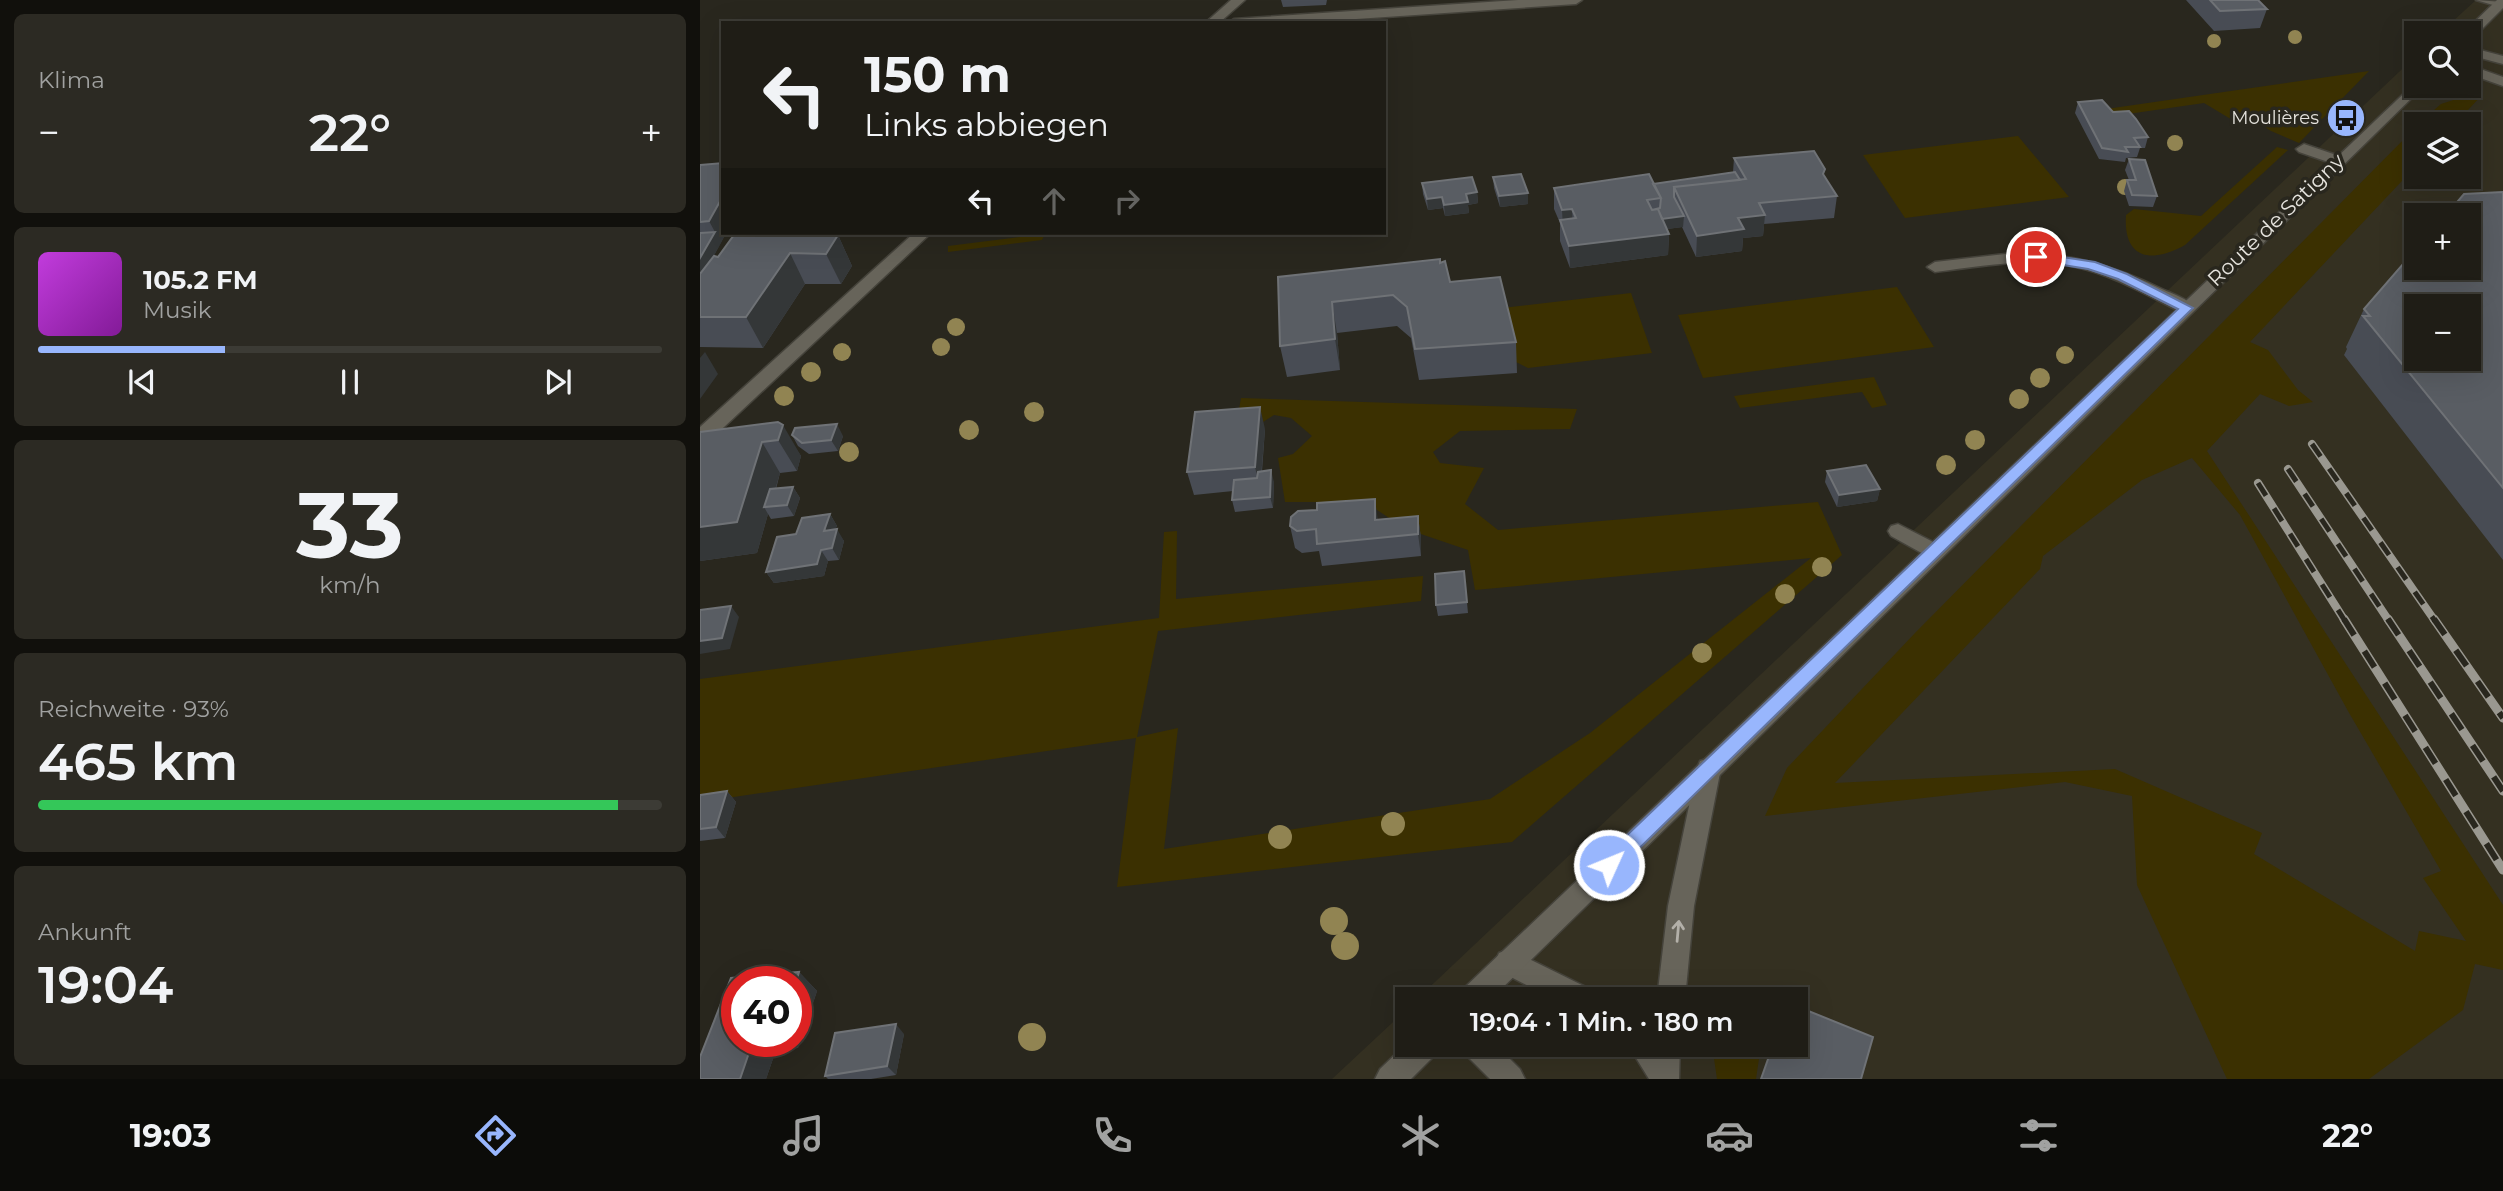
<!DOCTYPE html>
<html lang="de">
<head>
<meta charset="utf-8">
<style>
	:root { --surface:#1f1d16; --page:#2c2a23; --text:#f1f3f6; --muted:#a1a2a1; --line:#3c3b35; --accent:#98b6fd }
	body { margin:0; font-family:Montserrat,sans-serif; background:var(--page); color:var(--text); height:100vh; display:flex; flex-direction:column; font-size:26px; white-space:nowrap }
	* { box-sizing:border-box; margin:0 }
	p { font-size:23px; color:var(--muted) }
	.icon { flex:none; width:38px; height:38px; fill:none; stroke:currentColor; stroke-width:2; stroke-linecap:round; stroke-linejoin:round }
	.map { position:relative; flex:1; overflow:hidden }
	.sheet { display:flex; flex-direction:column; gap:14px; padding:14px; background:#11100c; width:700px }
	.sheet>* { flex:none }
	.hud { position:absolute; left:21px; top:21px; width:665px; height:214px; border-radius:0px; box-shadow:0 7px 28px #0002,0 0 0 2px var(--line); background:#1f1d16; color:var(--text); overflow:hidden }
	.controls { position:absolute; left:1704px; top:21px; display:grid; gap:14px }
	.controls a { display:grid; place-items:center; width:77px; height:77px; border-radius:0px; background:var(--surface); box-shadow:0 7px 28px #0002,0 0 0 2px var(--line); font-size:35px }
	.speed { position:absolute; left:21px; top:966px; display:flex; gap:14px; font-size:35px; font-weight:700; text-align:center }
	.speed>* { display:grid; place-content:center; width:91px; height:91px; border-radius:50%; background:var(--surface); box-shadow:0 7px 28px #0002,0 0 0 2px var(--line); line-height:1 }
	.speed .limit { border:10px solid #d22; background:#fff; color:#111 }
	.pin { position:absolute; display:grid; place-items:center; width:60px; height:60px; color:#fff; margin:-30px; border:4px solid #fff; border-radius:50%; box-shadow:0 2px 7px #0007 }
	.me { position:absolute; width:77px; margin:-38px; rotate:46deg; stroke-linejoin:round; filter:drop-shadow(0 0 5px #0008) }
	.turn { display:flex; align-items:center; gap:24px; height:147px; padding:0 28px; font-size:32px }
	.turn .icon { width:91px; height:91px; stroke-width:2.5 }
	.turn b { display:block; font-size:49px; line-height:60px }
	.lanes { display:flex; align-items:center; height:66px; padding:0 28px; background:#0003; justify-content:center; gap:35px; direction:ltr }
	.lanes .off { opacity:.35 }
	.big { font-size:52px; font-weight:600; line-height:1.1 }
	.sheet .widget { flex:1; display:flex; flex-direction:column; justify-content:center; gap:10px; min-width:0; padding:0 24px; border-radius:10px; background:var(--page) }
	.sheet .dial { align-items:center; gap:0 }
	.dial b { font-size:91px; line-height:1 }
	.song { display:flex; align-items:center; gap:21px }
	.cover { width:84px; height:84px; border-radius:10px; background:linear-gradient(135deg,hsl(290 70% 55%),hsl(290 70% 35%)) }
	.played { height:7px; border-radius:4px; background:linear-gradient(90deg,var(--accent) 30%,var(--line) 30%) }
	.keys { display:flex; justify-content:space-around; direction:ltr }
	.heat { display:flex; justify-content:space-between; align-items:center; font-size:38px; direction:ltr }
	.charge { height:10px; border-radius:5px; background:linear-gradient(90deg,#34c759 93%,var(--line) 0) }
	.trip { position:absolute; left:695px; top:987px; width:413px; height:70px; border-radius:0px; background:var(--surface); box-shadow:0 7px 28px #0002,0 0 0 2px var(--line); font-weight:600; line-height:70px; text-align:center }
	.tabs { display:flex; height:112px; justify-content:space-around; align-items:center; background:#0c0c09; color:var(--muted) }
	.tabs .icon { width:49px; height:49px }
	.tabs .on { color:var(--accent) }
	.tabs b { font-size:32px; color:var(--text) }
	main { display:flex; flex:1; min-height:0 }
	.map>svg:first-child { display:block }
	.built { fill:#343021; fill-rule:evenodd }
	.green { fill:#3b3001; fill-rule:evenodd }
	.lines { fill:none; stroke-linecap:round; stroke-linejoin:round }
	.service-casing { stroke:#45433b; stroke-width:3 }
	.minor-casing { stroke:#45433b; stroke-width:3 }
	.tertiary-casing { stroke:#45433b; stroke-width:3 }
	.service { fill:#67645a; fill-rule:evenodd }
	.minor { fill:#67645a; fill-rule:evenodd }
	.tertiary { fill:#67645a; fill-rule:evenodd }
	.rail-far1-casing { stroke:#9a9890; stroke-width:8 }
	.rail-casing { stroke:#9a9890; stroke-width:9 }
	.rail-far1 { stroke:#29271e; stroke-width:5; stroke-dasharray:15; stroke-linecap:butt }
	.rail { stroke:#29271e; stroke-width:6; stroke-dasharray:19; stroke-linecap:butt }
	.tree { fill:#918452 }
	.wall { fill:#484c54; fill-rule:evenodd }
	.shaded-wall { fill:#343738 }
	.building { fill:#595d63; stroke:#6f7276; stroke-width:2; fill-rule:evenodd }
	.oneway { stroke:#b3b0a9 }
	.route { fill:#98b6fd; stroke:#6376a4; stroke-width:2 }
	.labels { text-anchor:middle; stroke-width:7; stroke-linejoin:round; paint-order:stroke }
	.far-poi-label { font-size:18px; fill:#e5e3dd; stroke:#29271e; text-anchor:end }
	.street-label { font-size:21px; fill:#e5e3dd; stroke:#29271e }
</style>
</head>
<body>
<main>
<section class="sheet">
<div class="widget"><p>Klima</p>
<div class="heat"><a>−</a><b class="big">22°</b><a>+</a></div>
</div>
<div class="widget">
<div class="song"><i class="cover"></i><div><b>105.2 FM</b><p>Musik</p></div></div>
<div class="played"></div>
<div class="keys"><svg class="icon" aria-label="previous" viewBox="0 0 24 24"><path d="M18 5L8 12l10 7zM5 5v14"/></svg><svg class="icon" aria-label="pause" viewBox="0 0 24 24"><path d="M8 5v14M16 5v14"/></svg><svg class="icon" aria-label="next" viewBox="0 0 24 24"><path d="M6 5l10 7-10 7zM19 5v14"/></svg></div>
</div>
<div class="widget dial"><b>33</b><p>km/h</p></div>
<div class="widget"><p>Reichweite · 93%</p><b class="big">465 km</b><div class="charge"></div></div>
<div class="widget"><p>Ankunft</p><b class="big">19:04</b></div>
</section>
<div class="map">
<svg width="1803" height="1079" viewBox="0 0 1803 1079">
	<rect width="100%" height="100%" fill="#29271e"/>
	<path class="built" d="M1776,0H1803V1079H632L707,1009V1045H1096V999H717L1717,55V86H1769V33H1740ZM1717,124H1769V177H1717ZM1717,215H1769V268H1717ZM1717,306H1769V359H1717Z"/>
	<path class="green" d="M1669,71L1599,143L1571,131L1556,121H1534L1504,103L1414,116L1406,109Z
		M1769,95H1782L1755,124H1718L1741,104Z
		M1717,126V165L1550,342L1568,350L1598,390L1613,402L1589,406L1560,394L1507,451L1803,905V970L1775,964L1763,1010L1669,1079H1527L1437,885L1432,796L1365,782L1065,816L1087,768L1215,633ZM1492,458L1540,515L1648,711L1741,871L1723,878L1766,941L1719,931L1715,951L1554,854L1562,833L1415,769L1135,783L1340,569L1343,556L1442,480Z
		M1318,136L1369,197L1205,218L1163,155Z
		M1577,147L1588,150L1485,245C1451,264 1423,259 1426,215L1434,209L1501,216Z
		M345,234L342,240L248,252V246Z
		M1197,287L1234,347L1003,378L978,315Z
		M931,293L952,353L828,368L816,362L802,308Z
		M1174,377L1187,405L1172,408L1162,392L1040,408L1034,396Z
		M541,398L877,409L870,429L760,431L733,452L740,463L784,468L765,504L798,530L1118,502L1142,555L812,842L417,887L436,738L0,802V679L459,618L464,532L477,531L476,599L723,576L721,601L458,631L437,737L478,728L464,849L790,799L890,733L1111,558L775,590L768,550L706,529L674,508L641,502H585L578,458L593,454L612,436L591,418L574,415L560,424L536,426Z
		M1071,985L1069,999H1019L1020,988Z
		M1012,1045H1061L1056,1079H1017Z"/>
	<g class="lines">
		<g class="service-casing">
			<path id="service" d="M818,0H882L876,4L597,23H528L534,19Z
				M1776,0L1803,2V8Z
				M1604,144L1642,157L1645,160L1637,165L1599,152L1596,149Z
				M1314,253C1368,252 1414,266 1462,289C1473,294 1488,299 1496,308L1487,313L1481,312C1447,295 1413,275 1376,267C1330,257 1281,266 1235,272L1227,267L1235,262Z
				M1198,524L1241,546L1245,551L1241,556H1227L1191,536L1188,531L1191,526Z"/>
		</g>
		<g class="minor-casing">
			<path id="minor" d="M531,0H545L519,23H505Z
				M1769,47L1803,56V64L1769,55Z
				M1769,65L1803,77V86L1769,74Z
				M214,233H231L7,443L0,445V427Z
				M1009,758L1018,761L1021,768L994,906L985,999H957L968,906L997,768L1000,761Z
				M809,949L892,990L896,999H854L799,971L795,962L799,953Z
				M762,1045H796L820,1069L825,1079H790L766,1055Z
				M928,1045H980L979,1079H949Z"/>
		</g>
		<g class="tertiary-casing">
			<path id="tertiary" d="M1797,0H1803V8L1774,37L1769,38V33H1763Z
				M1717,81V86H1724L1722,88L791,999H758L762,990Z
				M707,1043L739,1045L735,1055L711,1079H675L680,1069Z"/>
		</g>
		<use href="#service" class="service"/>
		<use href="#minor" class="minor"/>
		<use href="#tertiary" class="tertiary"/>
		<g class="rail-far1-casing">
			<path id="rail-far1" d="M1612,444L1735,621
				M1588,469L1689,621
				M1558,483L1645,621"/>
		</g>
		<g class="rail-casing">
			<path id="rail" d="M1644,619L1803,870
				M1688,619L1803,791
				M1734,619L1803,718"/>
		</g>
		<use href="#rail-far1" class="rail-far1"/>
		<use href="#rail" class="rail"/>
	</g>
	<g class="tree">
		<circle cx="1595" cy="37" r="7"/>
		<circle cx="1514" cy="41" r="7"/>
		<circle cx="1475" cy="143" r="8"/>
		<circle cx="1425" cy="187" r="8"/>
		<circle cx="256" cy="327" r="9"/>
		<circle cx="241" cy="347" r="9"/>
		<circle cx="142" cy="352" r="9"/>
		<circle cx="1365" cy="355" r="9"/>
		<circle cx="111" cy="372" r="10"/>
		<circle cx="1340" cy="378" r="10"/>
		<circle cx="84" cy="396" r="10"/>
		<circle cx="1319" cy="399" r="10"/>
		<circle cx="334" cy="412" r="10"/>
		<circle cx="269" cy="430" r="10"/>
		<circle cx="1275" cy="440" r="10"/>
		<circle cx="149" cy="452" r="10"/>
		<circle cx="1246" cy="465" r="10"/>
		<circle cx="1122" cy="567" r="10"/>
		<circle cx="1085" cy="594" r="10"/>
		<circle cx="1002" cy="653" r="10"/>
		<circle cx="693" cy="824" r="12"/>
		<circle cx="580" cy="837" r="12"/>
		<circle cx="634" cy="921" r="14"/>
		<circle cx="645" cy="946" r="14"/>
		<circle cx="332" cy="1037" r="14"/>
	</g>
	<path class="wall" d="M581,0H627L626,5L583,7Z
		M1486,0H1558L1567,9L1560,28L1514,31Z
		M1378,102L1413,112L1448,137L1445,148H1440L1437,157L1426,158L1425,162L1399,159L1375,113Z
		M1034,158L1124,177L1137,196L1134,218L1064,224L1063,236L1043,238L1042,251L996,257L982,227L967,229L969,234L968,255L870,268L860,241V223L854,209V188L953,184L1033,172Z
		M1429,159L1457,196L1453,207L1429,206L1424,191L1427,180H1429L1425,170Z
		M0,165L23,233H26L13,257H18L41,233H121L122,234L138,235L152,266L141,284H105L63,348L0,347Z
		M793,177L828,193V204L800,207L794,188Z
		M722,183L777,192L778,203L768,205L769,213L745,216L743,208L728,210L723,194Z
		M1803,192V560L1644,355L1647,349L1646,347L1664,309Z
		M740,263L750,282L816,342L817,373L719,380L711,338L697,326L637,333L640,370L587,377L580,346L578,277Z
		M78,422L101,456L97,471L80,473L76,489L93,487L100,498L94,516L71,519L68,514L57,553L0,561V432Z
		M565,429L562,471L574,482L573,508L535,512L532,500L533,491L494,495L487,472Z
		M92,435L143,436L138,451L109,454L98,446Z
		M1127,471L1180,489L1177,501L1137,507L1125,482Z
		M130,514L137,526L135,529L144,541L139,560L128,561L124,576L74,583L66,572L96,534Z
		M718,516L721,538V556L622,566L619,551L602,553L595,548L590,526L678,520Z
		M764,571L768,613L738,616L736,605Z
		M27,791L36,802L25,838L0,841V795Z
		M99,972L117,991L98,1048L76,1050L66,1079H0V1057L31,978ZM37,982H96V1041H37Z
		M204,1034L196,1075L171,1079H128L125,1076Z"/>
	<path class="shaded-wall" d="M777,192L778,203L768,205L769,213L745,216L744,205L766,194Z
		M828,193V204L800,207L799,196Z
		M23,196V233H26L21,243L9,221Z
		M742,197L743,208L728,210L727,199Z
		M872,209L873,230L863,228L862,210Z
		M1065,215L1063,236L1043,238L1042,251L996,257L997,236L1038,218Z
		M984,216L983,227L951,231V220Z
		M15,232L21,243L0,281V258Z
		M969,234L968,255L870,268L869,246Z
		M138,235L152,266L141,284L126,254Z
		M90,253L105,284L63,348L46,317Z
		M632,302L637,333L640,370L635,339Z
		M5,352L18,374L0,399V358Z
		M560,407L565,429L560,489L555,467Z
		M137,424L143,436L138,451L131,440Z
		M83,425L101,456L97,471L78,440Z
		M62,442L80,473L70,507H64L68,514L57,553L0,561V527Z
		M571,470L574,482L573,508L570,497Z
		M93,487L100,498L94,516L87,505Z
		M1180,489L1177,501L1137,507L1139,495Z
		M675,499L678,521L675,520Z
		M130,514L137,526L131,543L124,531Z
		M718,516L721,538V556L718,534Z
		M137,529L144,541L139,560L132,548Z
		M121,550L128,561L124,576L74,583L66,572Z
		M31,606L39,617L30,649L0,654V641Z
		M27,791L36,802L25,838L16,827Z
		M99,972L117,991L98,1048L91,1041H96V982Z
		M196,1024L204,1034L196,1075L187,1066Z
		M53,1041H67L76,1050L66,1079H40Z"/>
	<path class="building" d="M1510,0H1558L1567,9L1520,11Z
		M1402,100L1413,112L1429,111L1436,119L1448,137L1434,138L1440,147H1425L1428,152L1402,148L1378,102Z
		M1114,151L1125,169L1123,174L1137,196L1059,203L1065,215L1038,218L1044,229L997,236L974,187L1046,179L1034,158Z
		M1429,159L1445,160L1457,196L1432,195L1427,180H1436Z
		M23,163V196L9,221L0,222V165Z
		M1035,172L1040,180L974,187V197L984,216L962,219L958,209L952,210L960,208L961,198L953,184Z
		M821,174L828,193L799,196L793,177Z
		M949,174L961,198L947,200L952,210L958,209L969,234L869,246L860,220L876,218L872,209L862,210L854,188Z
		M772,177L777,192L766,194L768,202L744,205L742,197L727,199L722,183Z
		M1803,192V488L1663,316H1670L1664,309L1717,248V268H1769V215H1746L1764,194ZM1717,306H1769V359H1717Z
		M15,232L0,258V233Z
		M41,233H104L138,235L126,254L90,253L46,317H0V274L14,256L18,257L34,235L40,234Z
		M740,259V263L745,261L750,282L800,277L816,342L715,349L707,307L693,295L632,302L635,339L580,346L578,277Z
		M560,407L555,467L487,472L495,412Z
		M78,422L83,425L78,440L62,442L37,522L0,527V432Z
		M137,424L131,440L102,443L92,435L95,428Z
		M1166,465L1180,489L1139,495L1127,471Z
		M571,470L570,497L532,500L534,480L557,478L558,472Z
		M93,487L87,505L64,507L70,489Z
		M675,499V520L718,516V534L617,544L616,529L597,531L590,526L591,517L598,511L617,510V503Z
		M130,514L124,531L137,529L132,548L121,550L117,564L66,572L77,537L96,534L102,518Z
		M764,571L767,602L736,605L735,574Z
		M31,606L22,638L0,641V610Z
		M27,791L16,827L0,829V795Z
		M99,972L96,982H37V1041H53L40,1079H0V1057L31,978Z
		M1096,1006L1173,1037L1161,1079H1061L1073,1045H1096Z
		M196,1024L187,1066L125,1076L135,1033Z"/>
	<defs><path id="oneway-shaft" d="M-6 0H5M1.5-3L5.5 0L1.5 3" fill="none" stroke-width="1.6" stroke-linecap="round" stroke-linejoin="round" transform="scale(1.75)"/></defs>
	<use class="oneway" href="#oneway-shaft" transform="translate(978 931) rotate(-85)"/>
	<path class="route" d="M1336,253L1395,262L1427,274L1493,308L916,871L909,874L902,871L899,865L902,859L1478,309L1418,279L1388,269L1332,260L1330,257Z"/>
	<defs>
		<g id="bus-disc" transform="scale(2.0125)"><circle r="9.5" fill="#98b6fd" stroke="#29271e"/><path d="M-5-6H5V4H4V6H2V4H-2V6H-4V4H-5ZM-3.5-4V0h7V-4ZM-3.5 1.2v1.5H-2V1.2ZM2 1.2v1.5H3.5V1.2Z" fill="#111"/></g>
	</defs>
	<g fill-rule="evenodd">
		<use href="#bus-disc" x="1646" y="118"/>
	</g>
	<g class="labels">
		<g class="far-poi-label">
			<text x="1619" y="124">Moulières</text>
		</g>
		<g class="street-label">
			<text transform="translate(1576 220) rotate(-44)" y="7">Route de Satigny</text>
		</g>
	</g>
</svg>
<div class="controls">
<a><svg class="icon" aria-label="search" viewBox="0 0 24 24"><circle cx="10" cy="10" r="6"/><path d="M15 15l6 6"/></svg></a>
<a><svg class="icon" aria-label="layers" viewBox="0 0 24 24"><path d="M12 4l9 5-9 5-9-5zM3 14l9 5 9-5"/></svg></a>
<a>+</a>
<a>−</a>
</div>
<div class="speed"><div class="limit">40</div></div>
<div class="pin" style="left:1336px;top:257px;background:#d93025"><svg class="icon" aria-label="arrive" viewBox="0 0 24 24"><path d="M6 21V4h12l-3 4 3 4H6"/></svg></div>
<svg class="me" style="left:909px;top:865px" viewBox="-20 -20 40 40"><circle r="17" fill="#98b6fd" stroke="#fff" stroke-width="3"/><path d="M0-11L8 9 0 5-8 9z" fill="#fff"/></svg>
<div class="trip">19:04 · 1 Min. · 180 m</div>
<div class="hud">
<div class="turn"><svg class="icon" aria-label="left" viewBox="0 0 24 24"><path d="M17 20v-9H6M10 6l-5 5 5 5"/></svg><div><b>150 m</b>Links abbiegen</div></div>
<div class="lanes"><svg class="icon" aria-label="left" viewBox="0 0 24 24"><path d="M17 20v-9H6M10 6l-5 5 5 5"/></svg><svg class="icon off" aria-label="ahead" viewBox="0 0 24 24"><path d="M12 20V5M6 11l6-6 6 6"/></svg><svg class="icon off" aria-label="right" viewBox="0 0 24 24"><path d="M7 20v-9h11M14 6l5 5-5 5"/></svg></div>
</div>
</div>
</main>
<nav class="tabs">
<b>19:03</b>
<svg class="icon on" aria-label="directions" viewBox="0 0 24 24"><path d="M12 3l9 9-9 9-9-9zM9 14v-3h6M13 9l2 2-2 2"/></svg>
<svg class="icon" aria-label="music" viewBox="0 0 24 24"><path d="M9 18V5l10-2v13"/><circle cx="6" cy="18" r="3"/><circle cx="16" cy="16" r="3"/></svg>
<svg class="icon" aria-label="phone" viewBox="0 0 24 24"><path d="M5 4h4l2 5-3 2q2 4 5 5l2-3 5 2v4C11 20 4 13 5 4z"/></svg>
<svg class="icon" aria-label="climate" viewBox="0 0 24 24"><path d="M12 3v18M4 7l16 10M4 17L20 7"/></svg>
<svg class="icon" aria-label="car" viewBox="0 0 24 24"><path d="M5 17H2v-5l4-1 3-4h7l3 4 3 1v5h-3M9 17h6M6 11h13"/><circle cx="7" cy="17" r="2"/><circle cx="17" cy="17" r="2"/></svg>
<svg class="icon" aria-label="filters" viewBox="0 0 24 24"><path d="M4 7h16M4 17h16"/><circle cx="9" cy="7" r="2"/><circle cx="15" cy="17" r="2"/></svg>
<b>22°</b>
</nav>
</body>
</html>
